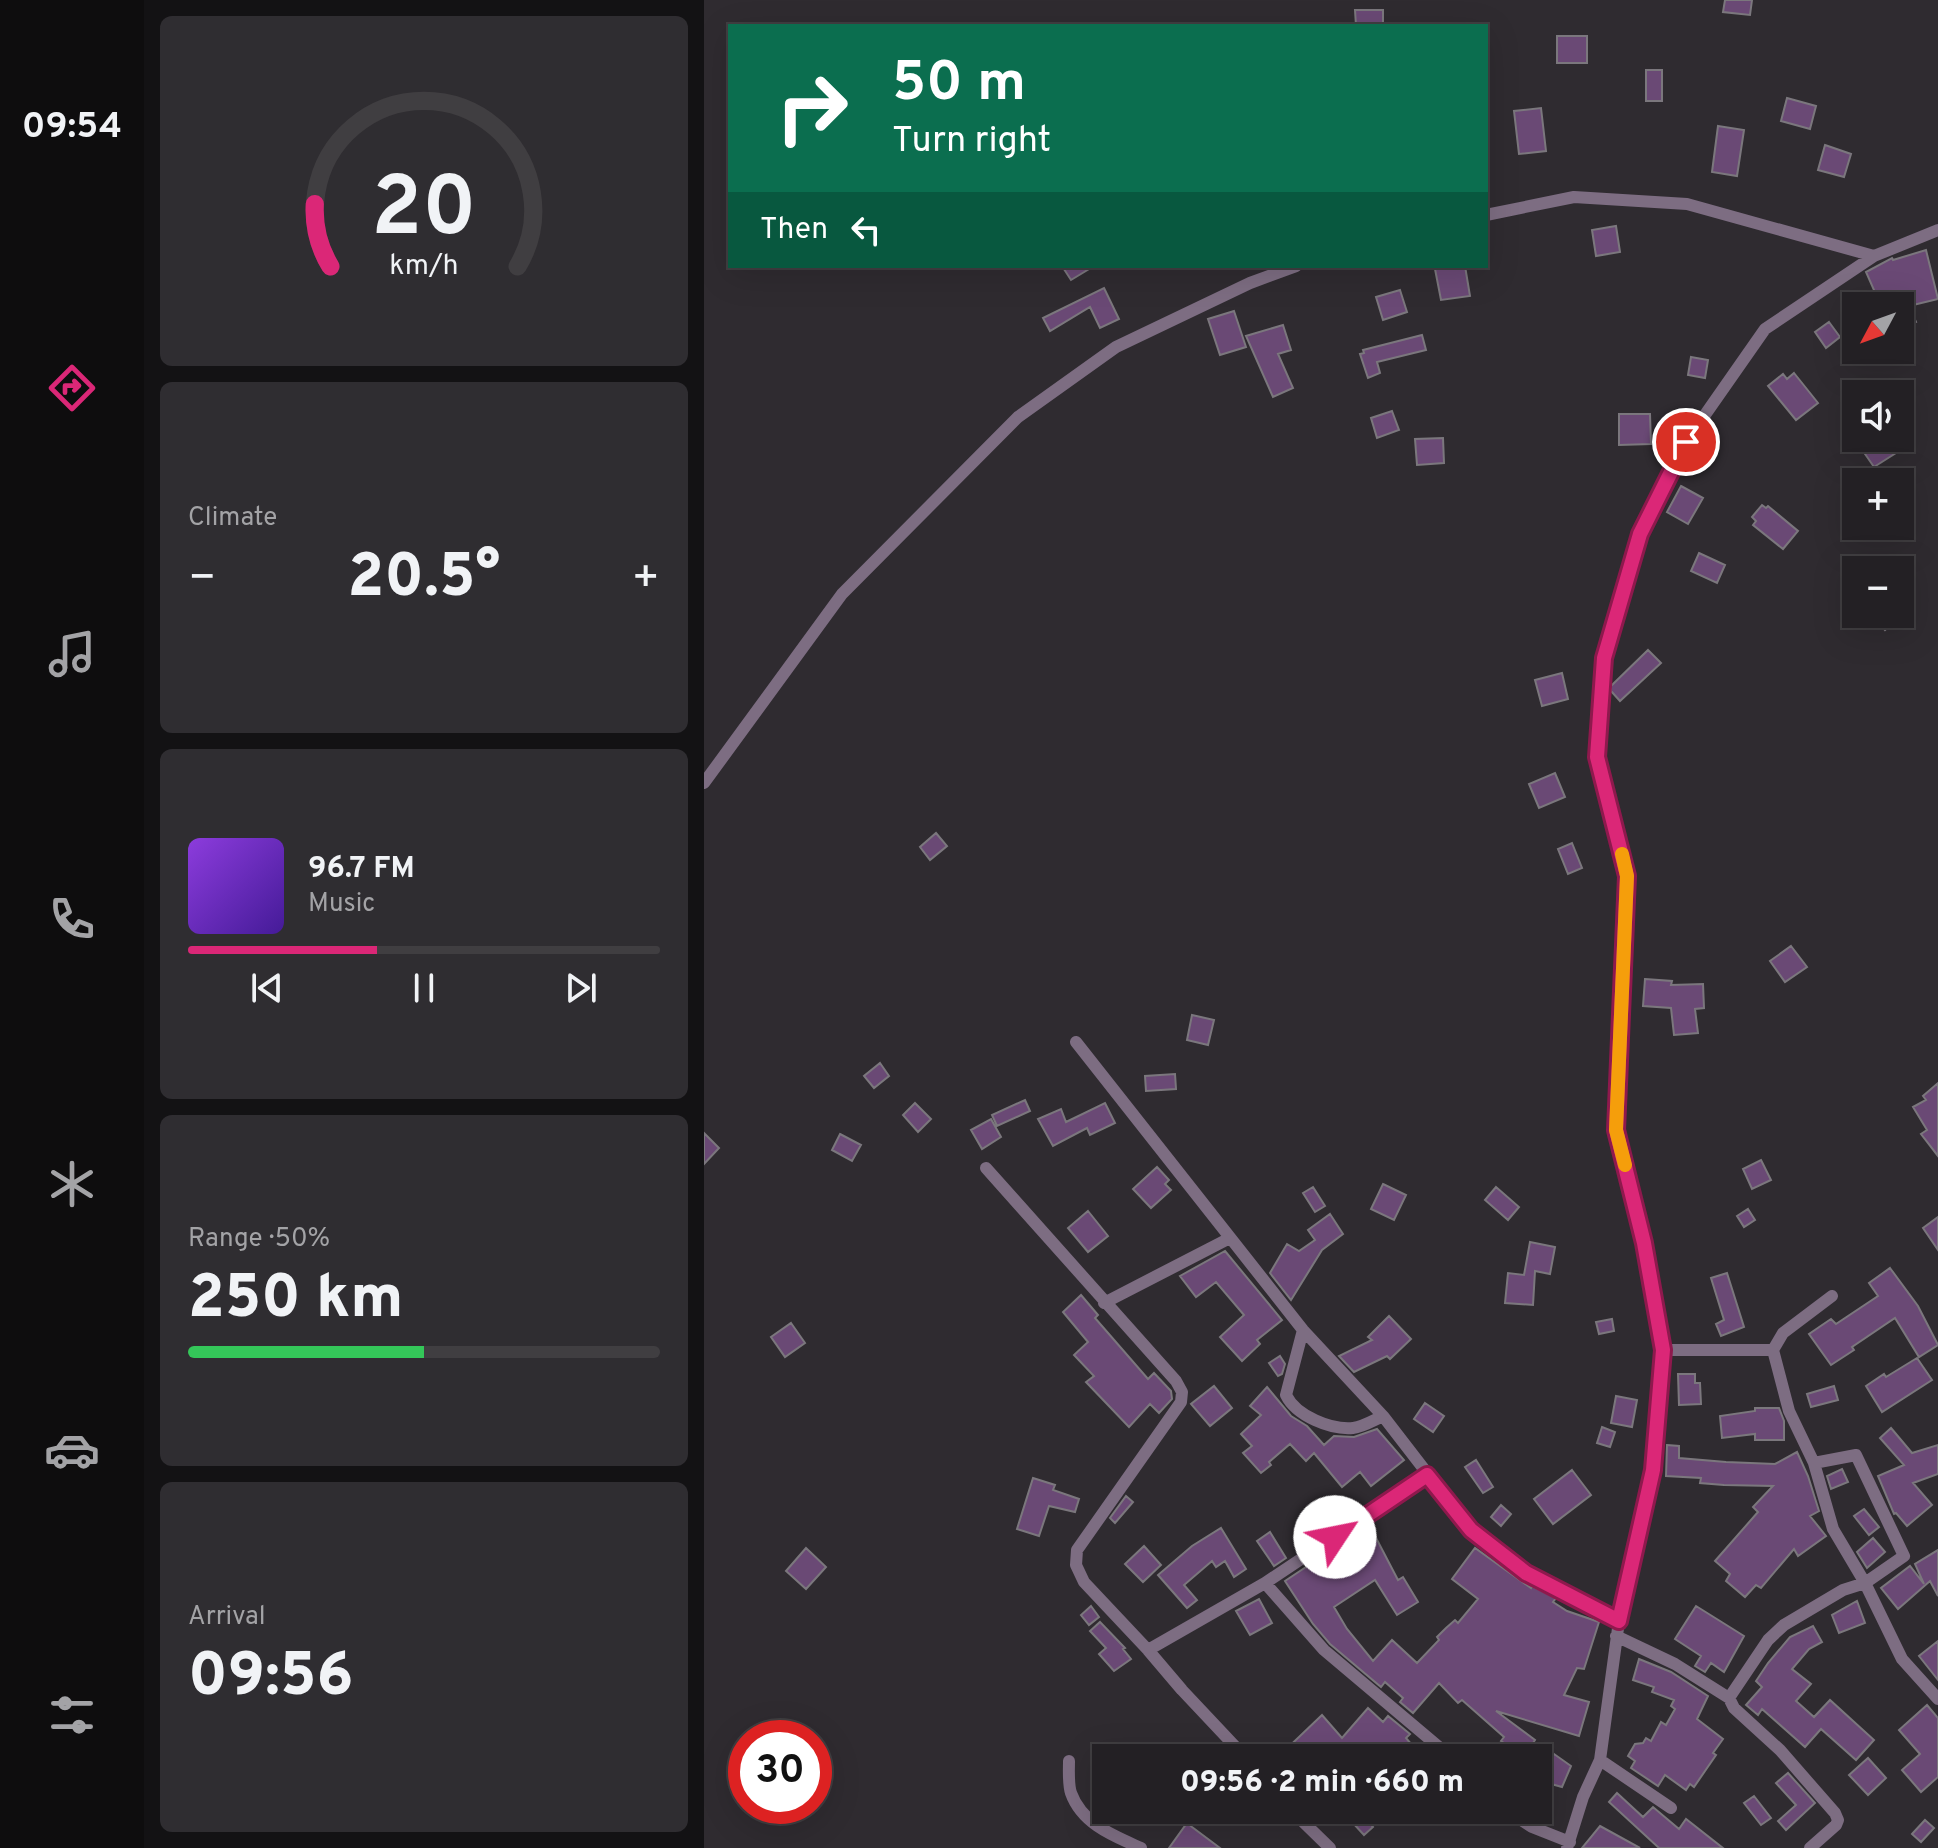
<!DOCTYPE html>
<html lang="en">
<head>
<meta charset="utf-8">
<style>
	:root { --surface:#232024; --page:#2f2d31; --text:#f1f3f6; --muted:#a3a3a6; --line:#403e41; --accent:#db2777 }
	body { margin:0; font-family:Overpass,sans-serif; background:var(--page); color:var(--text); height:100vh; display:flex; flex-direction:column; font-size:30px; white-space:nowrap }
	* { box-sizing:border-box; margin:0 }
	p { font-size:26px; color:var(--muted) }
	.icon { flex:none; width:44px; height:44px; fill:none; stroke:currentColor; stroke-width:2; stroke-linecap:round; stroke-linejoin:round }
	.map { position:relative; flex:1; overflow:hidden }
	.drawer { display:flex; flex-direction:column; gap:16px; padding:16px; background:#131214; width:560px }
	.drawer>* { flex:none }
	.top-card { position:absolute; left:24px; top:24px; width:760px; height:244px; border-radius:0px; box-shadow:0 8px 32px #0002,0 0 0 2px var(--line); background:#0b6e4f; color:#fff; overflow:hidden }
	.needle { width:52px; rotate:229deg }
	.fabs { position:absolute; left:1138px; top:292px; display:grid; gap:16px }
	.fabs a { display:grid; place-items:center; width:72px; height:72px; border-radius:0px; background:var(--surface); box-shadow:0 8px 32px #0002,0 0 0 2px var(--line); font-size:40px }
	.speed { position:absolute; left:24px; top:1720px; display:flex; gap:16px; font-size:40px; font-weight:700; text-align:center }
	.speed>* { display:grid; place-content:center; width:104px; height:104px; border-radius:50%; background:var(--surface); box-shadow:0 8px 32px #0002,0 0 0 2px var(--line); line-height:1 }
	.speed .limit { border:12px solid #d22; background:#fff; color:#111 }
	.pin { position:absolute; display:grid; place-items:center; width:68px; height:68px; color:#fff; margin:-34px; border:4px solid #fff; border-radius:50%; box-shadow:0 2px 8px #0007 }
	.me { position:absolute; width:88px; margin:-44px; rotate:56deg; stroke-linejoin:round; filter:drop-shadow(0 0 6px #0008) }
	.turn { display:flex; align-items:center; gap:28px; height:168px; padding:0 32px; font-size:36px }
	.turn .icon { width:104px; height:104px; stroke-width:2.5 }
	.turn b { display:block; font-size:56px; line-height:68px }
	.then { display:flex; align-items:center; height:76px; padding:0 32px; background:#0003; gap:16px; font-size:30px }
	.big { font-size:60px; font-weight:800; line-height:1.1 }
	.drawer .card { flex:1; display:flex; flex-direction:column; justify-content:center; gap:12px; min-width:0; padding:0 28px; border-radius:12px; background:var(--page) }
	.drawer .dial { align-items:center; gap:0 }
	.dial svg { height:208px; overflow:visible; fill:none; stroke:var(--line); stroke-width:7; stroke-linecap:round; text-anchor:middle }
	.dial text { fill:var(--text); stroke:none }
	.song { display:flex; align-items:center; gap:24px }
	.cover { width:96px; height:96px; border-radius:12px; background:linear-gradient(135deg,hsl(270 70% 55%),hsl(260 70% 35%)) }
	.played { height:8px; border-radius:4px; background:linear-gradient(90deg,var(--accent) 40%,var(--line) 40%) }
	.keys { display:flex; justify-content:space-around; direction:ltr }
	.heat { display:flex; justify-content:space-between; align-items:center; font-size:44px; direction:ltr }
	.charge { height:12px; border-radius:6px; background:linear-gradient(90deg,#34c759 50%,var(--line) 0) }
	.trip { position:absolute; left:388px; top:1744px; width:460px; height:80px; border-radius:0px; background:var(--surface); box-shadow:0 8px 32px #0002,0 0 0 2px var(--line); font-weight:800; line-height:80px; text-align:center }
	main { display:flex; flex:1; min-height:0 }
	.dock { display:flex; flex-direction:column; width:144px; justify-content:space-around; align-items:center; background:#0e0d0e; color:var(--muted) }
	.dock .icon { width:56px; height:56px }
	.dock .active { color:var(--accent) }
	.dock b { font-size:36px; color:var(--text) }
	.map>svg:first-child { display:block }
	.building { fill:#6a4975; stroke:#7b777d; stroke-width:2 }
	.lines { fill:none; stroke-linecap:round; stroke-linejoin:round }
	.street { stroke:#7d6d82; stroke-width:12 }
	.route-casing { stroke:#8e194d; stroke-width:20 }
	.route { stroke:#db2777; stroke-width:14 }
	.slow { stroke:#f59e0b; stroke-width:14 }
</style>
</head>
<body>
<main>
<nav class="dock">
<b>09:54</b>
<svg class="icon active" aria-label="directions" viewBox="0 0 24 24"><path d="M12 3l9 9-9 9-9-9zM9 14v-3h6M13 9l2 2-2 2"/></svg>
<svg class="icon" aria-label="music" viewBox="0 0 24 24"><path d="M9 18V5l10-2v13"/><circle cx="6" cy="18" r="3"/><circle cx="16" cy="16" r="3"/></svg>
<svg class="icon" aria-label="phone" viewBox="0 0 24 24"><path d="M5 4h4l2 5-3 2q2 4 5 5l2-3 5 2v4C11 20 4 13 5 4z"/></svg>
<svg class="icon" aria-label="climate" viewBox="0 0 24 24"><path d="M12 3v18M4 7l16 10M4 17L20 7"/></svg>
<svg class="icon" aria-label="car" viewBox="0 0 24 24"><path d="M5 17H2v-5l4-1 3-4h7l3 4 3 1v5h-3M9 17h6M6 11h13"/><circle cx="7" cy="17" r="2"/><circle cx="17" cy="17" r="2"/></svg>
<svg class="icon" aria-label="filters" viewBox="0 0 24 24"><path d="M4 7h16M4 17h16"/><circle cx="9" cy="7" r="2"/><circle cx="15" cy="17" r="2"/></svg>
</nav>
<section class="drawer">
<div class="card dial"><svg viewBox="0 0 100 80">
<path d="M14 69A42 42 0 1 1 86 69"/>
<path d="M14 69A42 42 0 0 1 8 45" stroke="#db2777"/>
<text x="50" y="56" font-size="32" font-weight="700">20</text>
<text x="50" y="72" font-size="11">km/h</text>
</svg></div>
<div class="card"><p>Climate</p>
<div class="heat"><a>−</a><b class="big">20.5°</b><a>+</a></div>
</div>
<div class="card">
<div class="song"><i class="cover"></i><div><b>96.7 FM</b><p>Music</p></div></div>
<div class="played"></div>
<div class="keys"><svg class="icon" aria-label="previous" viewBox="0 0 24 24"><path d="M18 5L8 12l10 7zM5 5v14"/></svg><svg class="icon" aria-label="pause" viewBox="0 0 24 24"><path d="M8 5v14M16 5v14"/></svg><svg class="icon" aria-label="next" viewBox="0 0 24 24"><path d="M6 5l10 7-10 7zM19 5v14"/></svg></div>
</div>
<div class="card"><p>Range · 50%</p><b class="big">250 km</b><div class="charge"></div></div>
<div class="card"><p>Arrival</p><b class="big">09:56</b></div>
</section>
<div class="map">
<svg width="1234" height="1848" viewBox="0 0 1234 1848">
	<rect width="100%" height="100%" fill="#2f2b30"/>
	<path class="building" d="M1021,0H1048L1046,15L1019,12Z
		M651,10H679V26H652Z
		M853,36H883V63H853Z
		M942,70H958V101H942Z
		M1083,98L1112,106L1106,129L1077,121Z
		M837,108L842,151L815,154L810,111Z
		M1014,126L1040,130L1033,176L1008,172Z
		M1121,145L1147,154L1140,177L1114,170Z
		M912,226L916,252L892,256L888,230Z
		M1222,250L1234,299L1205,306L1212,322L1196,328V306H1177L1162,272L1188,258L1189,260Z
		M358,266H390L367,280Z
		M750,266H761L766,296L737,300L731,269Z
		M400,288L415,319L396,328L386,307L346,331L339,318Z
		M696,290L703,312L679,320L672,297Z
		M530,311L542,347L516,355L504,319Z
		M1125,322L1136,337L1122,348L1111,332Z
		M579,325L587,350L574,354L589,388L569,397L542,336Z
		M718,335L722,350L673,362L676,373L664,378L656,354L660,353L659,350Z
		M987,357L1004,360L1001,378L984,375Z
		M1090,373L1114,403L1092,420L1064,386L1079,374L1083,379Z
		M688,411L695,430L673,438L667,418Z
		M915,414H946L947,444L915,445Z
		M739,438L740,463L713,465L711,439Z
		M1150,438H1182L1192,453L1170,467Z
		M977,486L999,498L984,524L963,512Z
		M1058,505L1062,508L1064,506L1094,531L1079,549L1049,525L1052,521L1048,517Z
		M995,553L1021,565L1013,583L987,571Z
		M1167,614H1185L1191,621L1181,630Z
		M944,650L957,663L916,701L907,691V686Z
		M858,673L864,699L838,706L831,680Z
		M851,773L861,797L835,808L825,784Z
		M232,833L243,846L226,860L216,847Z
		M868,843L878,868L864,874L854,849Z
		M1087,946L1103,967L1081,982L1066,961Z
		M941,979L968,981L967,985L999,984L1000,1008L991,1009L994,1033L970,1035L967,1008L939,1006Z
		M488,1015L510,1020L504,1045L483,1040Z
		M176,1063L185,1076L170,1088L160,1076Z
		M471,1074L472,1089L442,1091L441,1076Z
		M1234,1083V1156L1217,1134L1223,1130L1209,1107L1222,1100L1219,1096Z
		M321,1100L326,1111L293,1126L288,1115Z
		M211,1103L227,1119L214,1132L199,1115Z
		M401,1103L411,1123L386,1135L383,1128L349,1146L334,1119L357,1109L362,1122Z
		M287,1119L297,1137L278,1149L267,1130Z
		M0,1133L15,1148L0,1164Z
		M136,1134L157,1145L148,1161L128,1150Z
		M1057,1160L1067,1180L1048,1189L1039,1169Z
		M453,1167L465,1180L461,1184L467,1190L447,1208L429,1189Z
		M679,1184L702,1195L690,1220L667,1209Z
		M609,1187L621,1206L611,1212L599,1193Z
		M792,1187L815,1207L804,1220L781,1200Z
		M1044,1209L1051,1220L1040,1227L1033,1216Z
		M384,1211L404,1236L384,1252L364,1228Z
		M626,1214L639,1234L618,1250L587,1300L566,1273L583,1244L595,1251L611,1240L604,1230Z
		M1234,1217V1250L1219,1228Z
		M826,1242L851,1247L846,1274L831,1271L829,1305L801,1303L804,1273L820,1275Z
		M521,1251L578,1320L553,1340L556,1344L538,1361L516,1337L540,1315L512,1282L492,1297L476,1276Z
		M1186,1268L1214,1306L1234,1345L1215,1357L1191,1318L1148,1347L1150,1350L1127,1365L1105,1334L1127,1319L1132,1324L1174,1296L1165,1283Z
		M1023,1273L1040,1327L1017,1336L1012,1324L1020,1320L1007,1278Z
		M377,1295L394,1315L391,1318L444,1379L450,1373L467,1391L468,1399L455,1413L446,1404L425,1427L382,1382L390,1376L370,1355L384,1342L359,1312Z
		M685,1316L707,1339L686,1359L683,1356L650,1372L635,1356L668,1340L664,1337Z
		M908,1319L910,1331L895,1334L892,1322Z
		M87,1323L101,1343L81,1357L67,1337Z
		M576,1356L581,1364L578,1374L574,1376L565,1363Z
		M1213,1358L1228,1380L1178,1412L1162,1386L1180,1374L1182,1377Z
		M974,1374H991V1383H996L997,1404L975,1405Z
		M510,1386L528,1408L506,1426L487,1404Z
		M1130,1386L1134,1400L1107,1407L1103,1394Z
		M563,1387L587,1416L603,1426L620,1445L630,1436L650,1437L673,1429L700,1460L667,1486L656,1472L638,1487L610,1453L602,1461L586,1444L565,1462L567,1465L557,1473L539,1453L548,1446L537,1434L557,1415L546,1406Z
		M912,1396L933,1400L928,1427L907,1423Z
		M721,1403L740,1416L729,1432L710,1419Z
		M1051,1408H1075L1080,1421V1440H1051V1434L1018,1438L1016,1416L1051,1411Z
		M898,1427L911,1432L906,1447L893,1443Z
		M1187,1428L1208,1453L1234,1445V1474L1209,1483L1228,1505L1203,1526L1192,1513L1190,1514L1174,1476L1200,1465L1176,1438Z
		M963,1445L975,1446V1458L1022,1462L1071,1464L1093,1452L1104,1476L1115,1511L1106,1516L1122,1536L1094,1556L1090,1549L1057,1588L1052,1585L1041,1597L1022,1581L1026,1574L1011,1561L1054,1512L1049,1507L1069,1486L1020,1485L996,1483L997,1478L962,1476Z
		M772,1460L789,1487L779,1493L761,1467Z
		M1138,1469L1144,1482L1127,1489L1123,1476Z
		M868,1470L887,1495L849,1524L830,1499Z
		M329,1478L351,1485L349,1490L375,1499L371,1512L345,1506L335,1536L313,1529Z
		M422,1496L429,1502L411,1523L406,1518Z
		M797,1505L807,1514L797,1526L787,1517Z
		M1160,1509L1175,1527L1165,1535L1150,1516Z
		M517,1528L542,1569L530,1577L521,1561L512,1567L508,1561L480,1585L493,1600L483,1608L454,1575L488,1546Z
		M566,1532L582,1558L570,1566L553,1541Z
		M670,1534L694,1580L699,1577L714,1602L693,1615L671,1580L630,1607L643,1629L669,1661L688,1640L713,1663L735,1640L733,1637L742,1628L751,1620L754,1623L774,1599L748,1579L771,1548L827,1588L828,1586L852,1598L849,1602L863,1611L895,1622L880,1669L873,1668L860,1695L885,1702L875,1736L792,1711L831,1740L820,1756L797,1741L800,1737L758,1700L754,1703L735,1683L709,1713L696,1702L699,1698L681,1682L677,1687L626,1644L609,1624L581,1581L632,1547L636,1552Z
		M1169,1538L1181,1552L1163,1568L1153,1552Z
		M440,1546L457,1565L439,1582L421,1564Z
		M102,1548L122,1567L102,1589L82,1571Z
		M1234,1550V1596L1226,1581L1194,1609L1177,1588L1206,1566L1220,1584L1211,1564Z
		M555,1599L568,1623L546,1635L532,1611Z
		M1153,1601L1161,1623L1135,1633L1128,1615Z
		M387,1606L395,1617L385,1625L377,1615Z
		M992,1606L1040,1636L1020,1672L1007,1663L1001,1672L991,1666L997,1656L971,1639Z
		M396,1622L421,1648L419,1649L427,1659L410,1671L395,1654L402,1648L386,1631Z
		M1109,1626L1118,1642L1105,1649L1088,1669L1107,1684L1092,1701L1110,1717L1126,1700L1170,1740L1152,1760L1117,1729L1101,1747L1058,1709L1054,1715L1042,1705L1058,1687L1052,1681L1064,1663L1086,1637Z
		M1234,1641V1680L1215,1656Z
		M935,1659L967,1672L1004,1696L993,1719L1019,1739L1009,1753L1012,1755L990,1787L986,1784L982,1790L961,1775L954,1786L927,1768L931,1761L924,1756L931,1744L939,1743L942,1738L947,1741L957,1722L962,1725L971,1709L967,1706L970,1700L948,1692L950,1687L929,1680Z
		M1223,1705L1234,1718V1777L1217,1792L1198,1770L1216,1754L1195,1730Z
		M664,1708L679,1722L684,1716L706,1734L702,1738L719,1758H573L618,1715L638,1738Z
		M850,1754L867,1766L858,1787L840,1782L842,1777L834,1773V1759L843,1764Z
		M1164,1758L1182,1778L1164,1795L1145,1775Z
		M1084,1773L1111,1803L1082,1830L1074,1821L1092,1805L1072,1783Z
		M913,1793L939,1817L949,1807L975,1829L982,1819L1019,1848H955L905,1802Z
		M1050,1796L1067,1818L1057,1825L1040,1803Z
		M637,1810H654L669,1827L660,1835Z
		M1221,1820L1230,1828L1217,1842L1208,1834Z
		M483,1823L488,1827L516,1848H465Z
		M896,1826L936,1848H878Z"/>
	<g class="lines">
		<path class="street" d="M782,215L870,197L983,204L1170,256
			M0,783L138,594L314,417L412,347L546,283L592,266
			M372,1042L599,1330L679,1416L767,1530L822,1573L915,1621
			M282,1168L472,1381L478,1392L477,1402L373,1550L372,1565L380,1582L444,1650L561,1583L620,1650L748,1758
			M1128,1296L1079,1333L1069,1350L1085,1411L1110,1463L1129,1529L1161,1583L1198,1659L1234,1699
			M400,1303L526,1238
			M599,1330L582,1395C592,1416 627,1430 649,1428C659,1427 670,1420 679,1416
			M959,1350H1069
			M561,1583L723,1475
			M912,1636L971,1664L1025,1698
			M444,1650L478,1690L542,1758
			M896,1760L967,1808
			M365,1761C365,1771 364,1784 367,1793C378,1824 410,1836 437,1848
			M587,1810L626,1848
			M802,1810L828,1827L866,1842
			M863,1848L879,1797L896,1760L915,1621L949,1470L959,1350L940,1243L912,1130L923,876L893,757L900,658L936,534L982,442L1061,329L1170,256L1234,230
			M1106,1848L1132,1825L1134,1820L1131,1813L1076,1750L1030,1708L1025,1698L1064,1640L1080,1625L1139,1590L1161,1583L1200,1556L1152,1455L1110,1463"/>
	</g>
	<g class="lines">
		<g class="route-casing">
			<path id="route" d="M631,1537L723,1475L767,1530L822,1573L915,1621L949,1470L959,1350L940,1243L912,1130L923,876L893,757L900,658L936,534L982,442"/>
		</g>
		<use href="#route" class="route"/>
		<path class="slow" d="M918,854L923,876L912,1130L921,1165"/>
	</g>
</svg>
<div class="fabs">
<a><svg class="needle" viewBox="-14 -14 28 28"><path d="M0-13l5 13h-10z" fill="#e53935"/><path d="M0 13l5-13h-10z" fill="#a3a3a6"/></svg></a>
<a><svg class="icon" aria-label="sound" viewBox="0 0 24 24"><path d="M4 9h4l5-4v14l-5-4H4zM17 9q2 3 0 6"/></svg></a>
<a>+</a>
<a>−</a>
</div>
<div class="speed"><div class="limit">30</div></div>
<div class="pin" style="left:982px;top:442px;background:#d93025"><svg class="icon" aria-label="arrive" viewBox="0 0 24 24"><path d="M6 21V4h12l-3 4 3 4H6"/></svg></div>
<svg class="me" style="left:631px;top:1537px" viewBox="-20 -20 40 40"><circle r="19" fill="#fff"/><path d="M0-13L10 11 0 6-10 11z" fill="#db2777"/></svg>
<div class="trip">09:56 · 2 min · 660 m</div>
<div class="top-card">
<div class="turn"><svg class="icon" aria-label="right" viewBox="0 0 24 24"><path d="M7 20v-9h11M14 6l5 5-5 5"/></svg><div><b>50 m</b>Turn right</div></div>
<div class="then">Then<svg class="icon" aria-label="left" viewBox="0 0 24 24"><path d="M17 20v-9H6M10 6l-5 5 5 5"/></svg></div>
</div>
</div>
</main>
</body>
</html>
